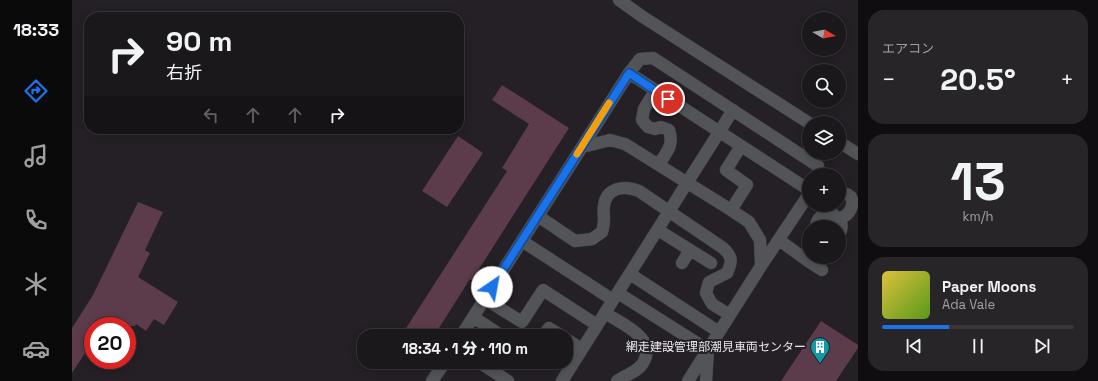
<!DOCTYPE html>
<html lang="ja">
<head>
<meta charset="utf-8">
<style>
	:root { --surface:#1b181c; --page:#282529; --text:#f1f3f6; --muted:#a0a0a3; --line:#39373b; --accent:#1a73e8 }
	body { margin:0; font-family:"Space Grotesk","Noto Sans JP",sans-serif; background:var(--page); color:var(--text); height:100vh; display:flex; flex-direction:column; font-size:15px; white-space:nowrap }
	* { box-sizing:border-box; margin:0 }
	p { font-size:13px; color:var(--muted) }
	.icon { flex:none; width:22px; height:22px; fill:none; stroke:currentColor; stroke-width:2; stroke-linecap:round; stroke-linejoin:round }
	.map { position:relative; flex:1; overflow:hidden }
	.panel { display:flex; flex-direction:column; gap:10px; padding:10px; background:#0f0d0f; width:240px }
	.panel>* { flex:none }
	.guide { position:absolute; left:12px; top:12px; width:380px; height:122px; border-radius:16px; box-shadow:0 2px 10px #0003,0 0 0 1px var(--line); background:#1b181c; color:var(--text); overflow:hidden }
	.needle { width:26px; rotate:100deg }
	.tools { position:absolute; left:730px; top:12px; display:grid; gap:8px }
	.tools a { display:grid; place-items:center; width:44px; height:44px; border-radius:50%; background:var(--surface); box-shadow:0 2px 10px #0003,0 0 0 1px var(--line); font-size:20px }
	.speed { position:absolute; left:12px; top:317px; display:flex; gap:8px; font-size:20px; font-weight:700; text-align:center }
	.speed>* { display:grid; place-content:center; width:52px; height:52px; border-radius:50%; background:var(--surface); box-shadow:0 2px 10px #0003,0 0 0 1px var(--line); line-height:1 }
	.speed .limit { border:6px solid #d22; background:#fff; color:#111 }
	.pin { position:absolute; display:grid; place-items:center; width:34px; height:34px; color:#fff; margin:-17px; border:2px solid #fff; border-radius:50%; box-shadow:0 1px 4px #0007 }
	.me { position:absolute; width:44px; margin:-22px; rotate:33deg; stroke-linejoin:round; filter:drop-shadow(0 0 3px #0008) }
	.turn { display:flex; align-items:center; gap:14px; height:84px; padding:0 16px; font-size:18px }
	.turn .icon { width:52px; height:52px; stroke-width:2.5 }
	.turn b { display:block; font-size:28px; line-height:34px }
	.lanes { display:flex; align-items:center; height:38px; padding:0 16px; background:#0003; justify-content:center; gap:20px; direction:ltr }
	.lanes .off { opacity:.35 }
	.big { font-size:30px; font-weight:800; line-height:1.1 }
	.panel .tile { flex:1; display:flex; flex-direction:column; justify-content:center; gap:6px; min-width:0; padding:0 14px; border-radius:16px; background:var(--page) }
	.panel .dial { align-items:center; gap:0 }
	.dial b { font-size:52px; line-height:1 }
	.song { display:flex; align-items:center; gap:12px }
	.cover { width:48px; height:48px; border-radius:6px; background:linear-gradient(135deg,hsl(50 70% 55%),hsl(90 70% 35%)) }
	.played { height:4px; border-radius:2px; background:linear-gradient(90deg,var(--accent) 35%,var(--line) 35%) }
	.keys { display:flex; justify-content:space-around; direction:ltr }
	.heat { display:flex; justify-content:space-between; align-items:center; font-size:22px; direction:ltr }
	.trip { position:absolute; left:285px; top:329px; width:216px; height:40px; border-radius:16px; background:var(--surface); box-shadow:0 2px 10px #0003,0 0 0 1px var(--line); font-weight:800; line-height:40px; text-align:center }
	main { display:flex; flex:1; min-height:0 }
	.dock { display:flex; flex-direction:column; width:72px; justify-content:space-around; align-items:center; background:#0b0a0b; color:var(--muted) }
	.dock .icon { width:28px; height:28px }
	.dock .active { color:var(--accent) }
	.dock b { font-size:18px; color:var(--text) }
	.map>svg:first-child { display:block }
	.building { fill:#5c3b4a }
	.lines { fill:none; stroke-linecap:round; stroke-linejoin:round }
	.minor-casing { stroke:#3f3c41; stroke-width:13 }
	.minor { stroke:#535458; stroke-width:12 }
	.route-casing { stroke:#114b97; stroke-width:10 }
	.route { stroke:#1a73e8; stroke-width:7 }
	.slow { stroke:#f59e0b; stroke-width:7 }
	.labels { text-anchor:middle; stroke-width:4; stroke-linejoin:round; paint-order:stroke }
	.poi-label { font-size:12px; fill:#e8e5e9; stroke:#242026; text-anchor:end }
</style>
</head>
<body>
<main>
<nav class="dock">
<b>18:33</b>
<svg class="icon active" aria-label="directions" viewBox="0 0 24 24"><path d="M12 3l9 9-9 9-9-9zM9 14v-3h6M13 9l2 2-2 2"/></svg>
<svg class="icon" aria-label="music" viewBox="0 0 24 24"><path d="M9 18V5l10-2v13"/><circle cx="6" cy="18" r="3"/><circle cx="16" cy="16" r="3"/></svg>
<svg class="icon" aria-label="phone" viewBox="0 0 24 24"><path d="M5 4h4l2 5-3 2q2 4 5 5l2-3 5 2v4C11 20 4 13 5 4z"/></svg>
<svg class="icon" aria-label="climate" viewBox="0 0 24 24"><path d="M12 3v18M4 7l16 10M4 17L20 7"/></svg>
<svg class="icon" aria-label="car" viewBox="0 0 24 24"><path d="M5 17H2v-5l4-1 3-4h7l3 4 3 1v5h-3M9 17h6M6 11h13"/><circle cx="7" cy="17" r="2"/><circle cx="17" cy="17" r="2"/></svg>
</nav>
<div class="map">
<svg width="786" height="381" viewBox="0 0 786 381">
	<rect width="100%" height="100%" fill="#242026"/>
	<path class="building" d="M430,85L497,128L400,280L398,279L362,336H329L435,171L430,168L457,124L420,100Z
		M386,136L411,153L375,207L350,191Z
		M66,202L91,212L73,250L78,253L66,277L106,302L92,325L82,319L74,331L64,324L63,326H21V341L0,373V328L21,295Z
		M749,321L786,345V348L764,381H709Z"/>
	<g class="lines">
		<g class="minor-casing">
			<path id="minor" d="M547,0L571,17L737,123
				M557,73L737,190
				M583,91L572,109L570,120L576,127L583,129L589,127L597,130C602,145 595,152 587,164
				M767,142L786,154
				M510,147L557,73L568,59L581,58L746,166L747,175
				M758,205C761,231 786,212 779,197C775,193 772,193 767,194
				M659,210L675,185L654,170L669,146
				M466,216L503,241L520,239L530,232C531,228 532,223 532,219C532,215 531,210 532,206C534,187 553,185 567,191L651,248C661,257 660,262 655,273L637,282L634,293L640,304L658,315
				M744,227C745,205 779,214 767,235
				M586,230L639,263
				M707,240L736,261L739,257
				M450,241L541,300
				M736,261L750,270
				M610,263L618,250
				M558,274L647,332
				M546,293L636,350L634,381
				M413,299L450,322L471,290L525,325
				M533,313C550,324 586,338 571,363C566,372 553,375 545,381
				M401,317L430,336
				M389,336L510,147L538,140L553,144L659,210L677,222L688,240L689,266
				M471,336L477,328L490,336
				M494,339L510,349
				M407,362L436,381
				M360,381L373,362
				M490,381L661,110
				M616,381L689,266L737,194"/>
		</g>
		<use href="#minor" class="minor"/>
	</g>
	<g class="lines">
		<g class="route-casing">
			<path id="route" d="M420,287L557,73L596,99"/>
		</g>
		<use href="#route" class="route"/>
		<path class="slow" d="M505,154L537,103"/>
	</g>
	<defs>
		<g id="building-pin" transform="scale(1)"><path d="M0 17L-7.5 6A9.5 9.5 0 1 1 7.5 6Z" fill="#0f9aa8" stroke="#242026"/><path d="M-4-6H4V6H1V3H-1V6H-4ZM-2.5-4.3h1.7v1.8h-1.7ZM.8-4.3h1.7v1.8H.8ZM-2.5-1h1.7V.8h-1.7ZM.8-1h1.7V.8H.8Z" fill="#fff"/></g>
	</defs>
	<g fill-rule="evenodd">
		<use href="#building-pin" x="748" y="347"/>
	</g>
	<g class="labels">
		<g class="poi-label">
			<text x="734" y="351">網走建設管理部潮見車両センター</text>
		</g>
	</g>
</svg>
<div class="tools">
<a><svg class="needle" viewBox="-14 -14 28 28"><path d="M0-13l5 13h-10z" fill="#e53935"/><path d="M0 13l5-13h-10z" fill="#a0a0a3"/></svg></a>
<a><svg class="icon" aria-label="search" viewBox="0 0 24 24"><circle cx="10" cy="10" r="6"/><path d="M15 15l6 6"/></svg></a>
<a><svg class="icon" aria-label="layers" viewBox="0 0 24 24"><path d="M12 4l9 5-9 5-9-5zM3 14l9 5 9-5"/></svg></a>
<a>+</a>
<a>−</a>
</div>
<div class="speed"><div class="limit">20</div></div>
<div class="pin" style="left:596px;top:99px;background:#d93025"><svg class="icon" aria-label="arrive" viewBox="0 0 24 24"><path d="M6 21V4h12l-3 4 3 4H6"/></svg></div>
<svg class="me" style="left:420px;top:287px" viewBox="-20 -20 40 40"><circle r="19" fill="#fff"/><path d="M0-13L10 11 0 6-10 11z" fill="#1a73e8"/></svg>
<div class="trip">18:34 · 1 分 · 110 m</div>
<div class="guide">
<div class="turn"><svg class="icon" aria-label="right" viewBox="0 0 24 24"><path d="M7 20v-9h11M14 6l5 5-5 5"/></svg><div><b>90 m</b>右折</div></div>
<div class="lanes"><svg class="icon off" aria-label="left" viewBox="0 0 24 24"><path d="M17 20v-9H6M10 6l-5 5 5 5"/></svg><svg class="icon off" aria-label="ahead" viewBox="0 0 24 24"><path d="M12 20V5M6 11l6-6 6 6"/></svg><svg class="icon off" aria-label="ahead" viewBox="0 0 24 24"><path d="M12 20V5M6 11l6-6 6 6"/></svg><svg class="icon" aria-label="right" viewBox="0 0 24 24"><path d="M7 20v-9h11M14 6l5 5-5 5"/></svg></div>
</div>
</div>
<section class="panel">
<div class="tile"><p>エアコン</p>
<div class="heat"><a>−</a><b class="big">20.5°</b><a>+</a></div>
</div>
<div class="tile dial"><b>13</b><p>km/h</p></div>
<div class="tile">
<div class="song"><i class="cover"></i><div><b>Paper Moons</b><p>Ada Vale</p></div></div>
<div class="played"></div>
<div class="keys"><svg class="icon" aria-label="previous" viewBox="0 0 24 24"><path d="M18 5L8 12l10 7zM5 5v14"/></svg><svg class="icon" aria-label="pause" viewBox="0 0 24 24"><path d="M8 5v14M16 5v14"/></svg><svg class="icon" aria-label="next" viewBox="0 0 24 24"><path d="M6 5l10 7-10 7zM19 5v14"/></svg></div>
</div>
</section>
</main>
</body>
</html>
